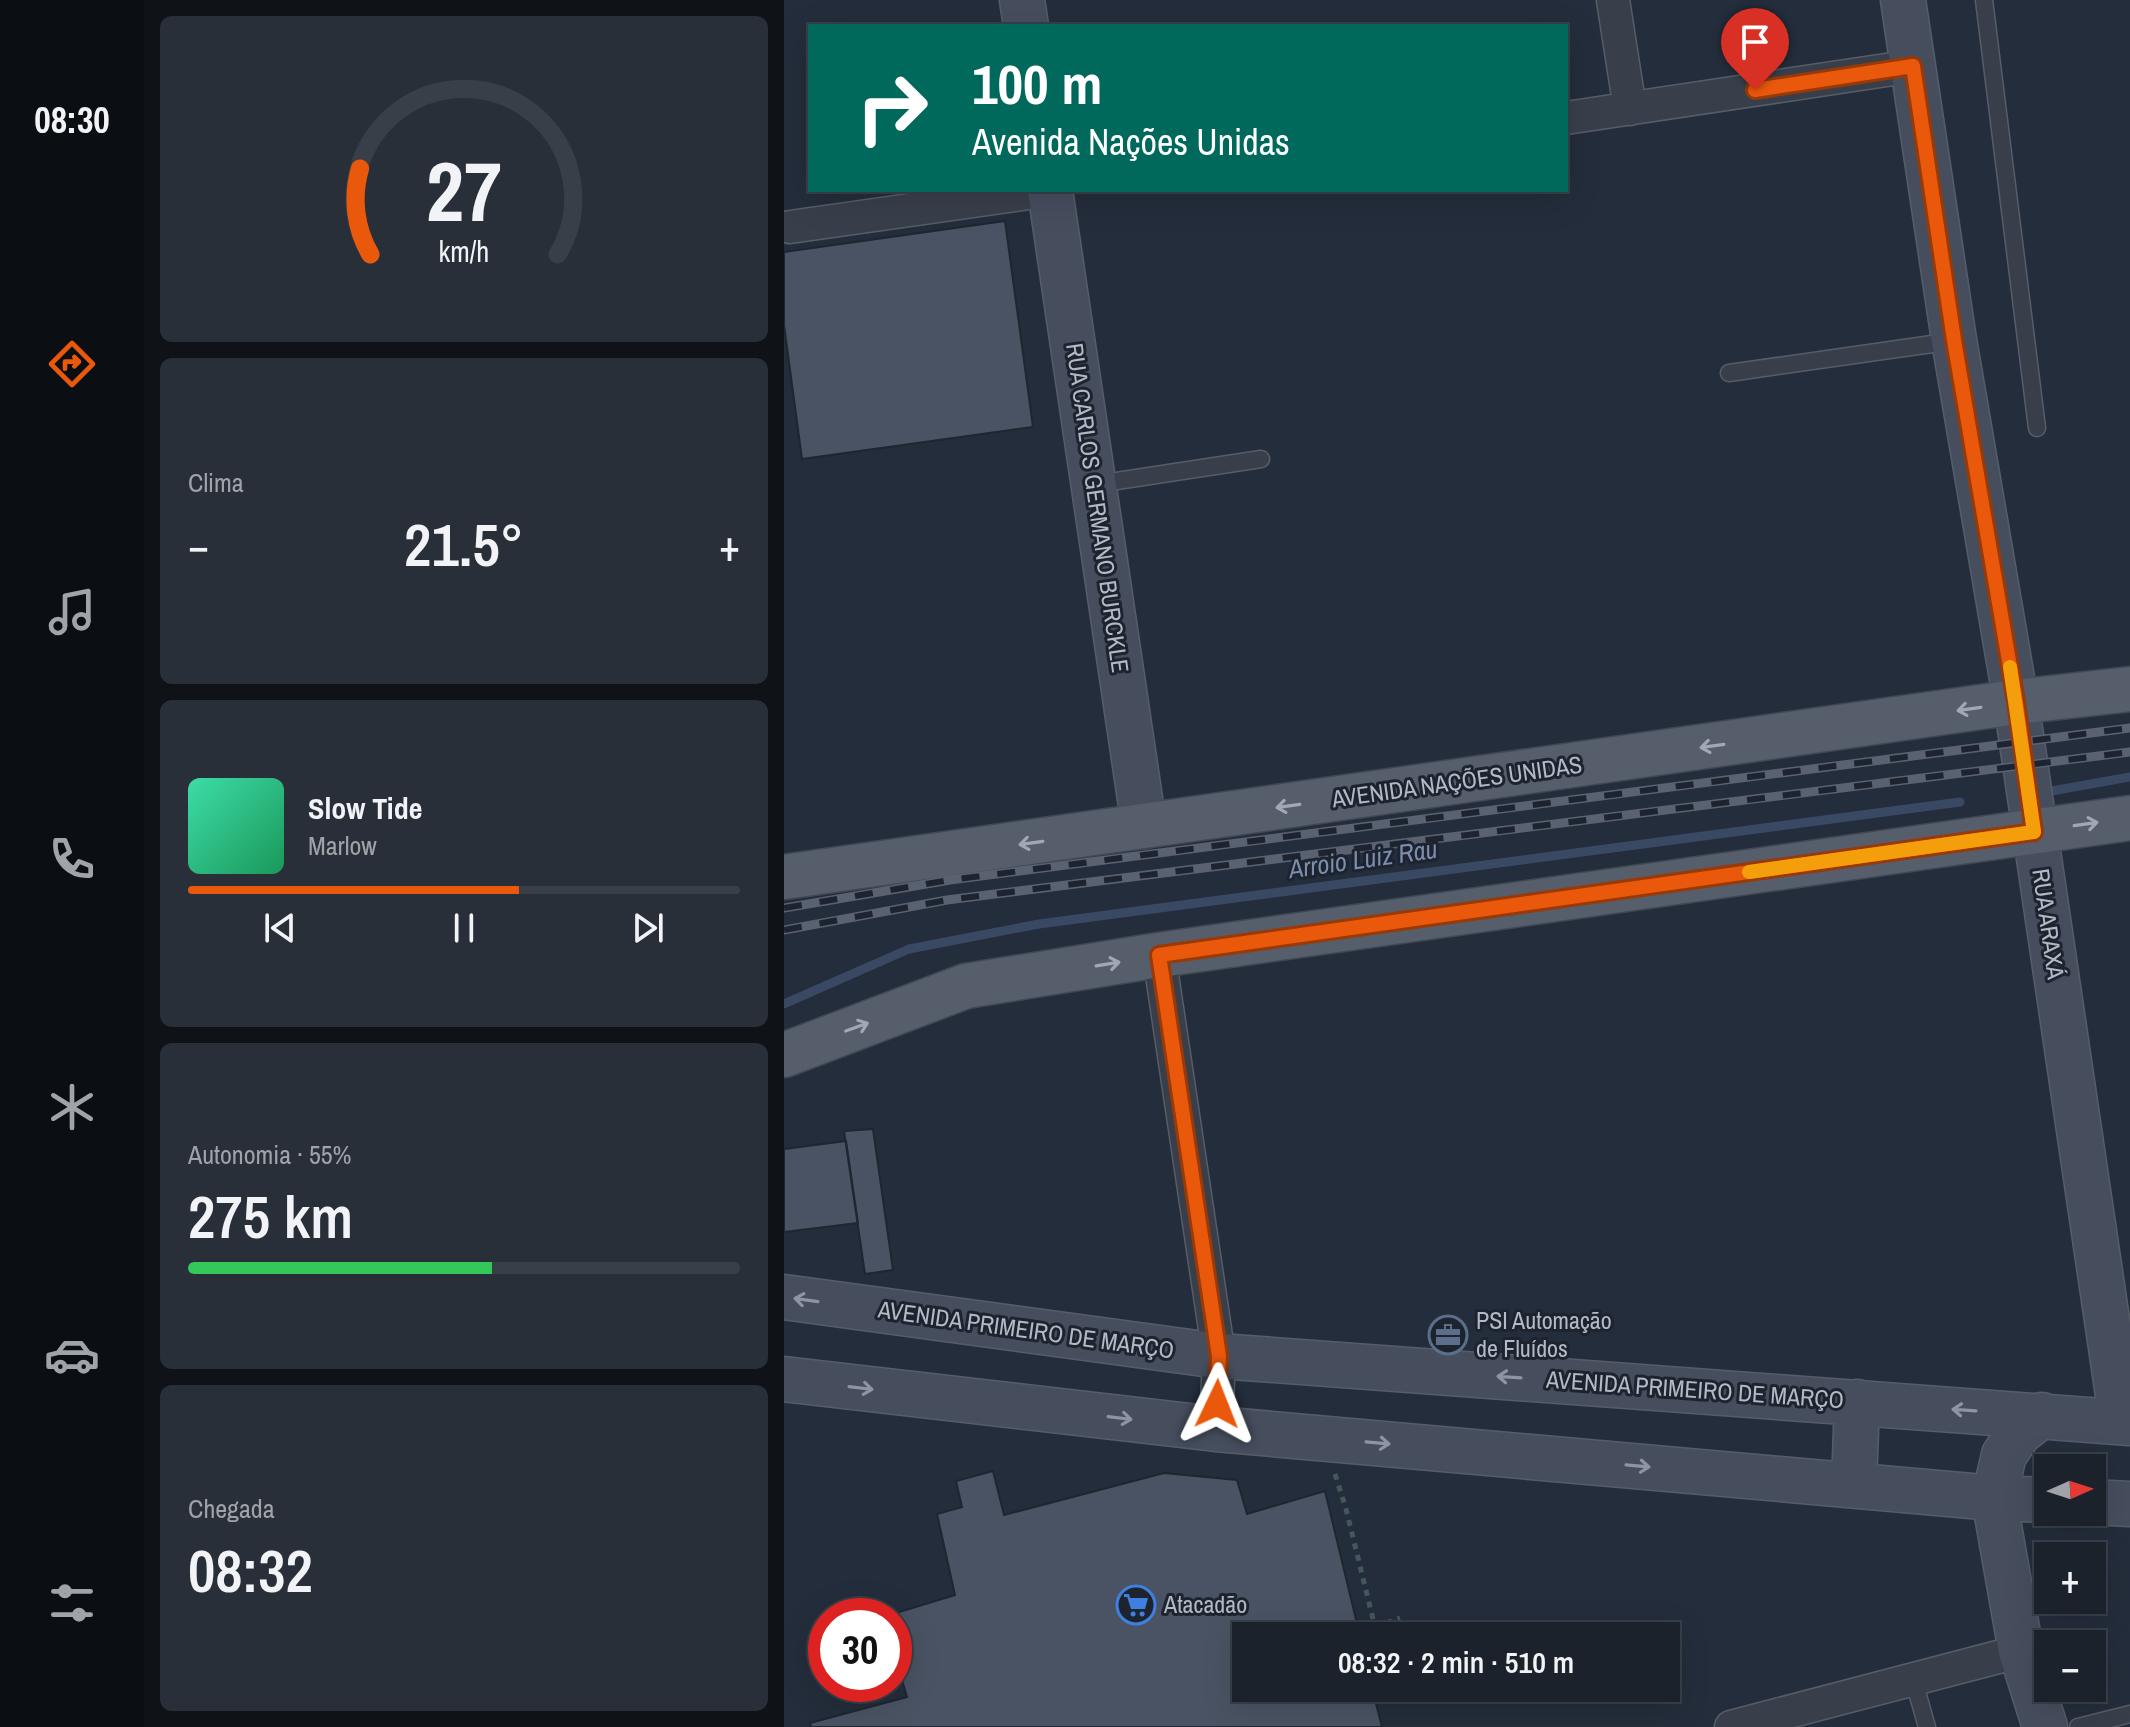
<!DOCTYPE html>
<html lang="pt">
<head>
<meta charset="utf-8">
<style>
	:root { --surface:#1b222c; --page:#282f38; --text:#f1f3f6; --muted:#a0a4a9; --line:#393f48; --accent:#ea580c }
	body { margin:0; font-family:"Archivo Narrow",sans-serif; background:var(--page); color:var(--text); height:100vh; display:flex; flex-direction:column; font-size:30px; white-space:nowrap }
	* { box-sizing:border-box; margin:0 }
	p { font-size:26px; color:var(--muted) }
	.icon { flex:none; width:44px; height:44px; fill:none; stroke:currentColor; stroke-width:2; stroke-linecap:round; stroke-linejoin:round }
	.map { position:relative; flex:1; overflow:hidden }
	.sheet { display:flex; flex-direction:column; gap:16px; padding:16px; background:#0f1318; width:640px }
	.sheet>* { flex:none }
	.hud { position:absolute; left:24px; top:24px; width:760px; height:168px; border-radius:0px; box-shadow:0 8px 32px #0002,0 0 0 2px var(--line); background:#00695c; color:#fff; overflow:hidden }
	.needle { width:52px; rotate:87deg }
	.fabs { position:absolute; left:1250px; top:1454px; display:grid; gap:16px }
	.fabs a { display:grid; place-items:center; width:72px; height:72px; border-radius:0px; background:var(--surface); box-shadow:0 8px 32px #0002,0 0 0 2px var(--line); font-size:40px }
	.speed { position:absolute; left:24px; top:1598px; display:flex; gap:16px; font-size:40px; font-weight:700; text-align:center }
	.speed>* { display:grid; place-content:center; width:104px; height:104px; border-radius:50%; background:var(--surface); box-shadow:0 8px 32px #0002,0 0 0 2px var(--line); line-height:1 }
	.speed .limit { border:12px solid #d22; background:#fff; color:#111 }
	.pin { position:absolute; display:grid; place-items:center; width:68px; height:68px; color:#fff; margin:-82px -34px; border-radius:50% 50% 50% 0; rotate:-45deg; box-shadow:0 0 8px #0007 }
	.pin .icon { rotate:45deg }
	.me { position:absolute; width:88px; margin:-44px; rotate:2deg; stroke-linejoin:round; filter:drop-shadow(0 0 6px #0008) }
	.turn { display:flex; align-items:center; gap:28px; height:168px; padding:0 32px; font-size:36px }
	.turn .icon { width:104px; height:104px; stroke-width:2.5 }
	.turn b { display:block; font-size:56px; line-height:68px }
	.big { font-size:60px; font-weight:600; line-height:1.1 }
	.sheet .widget { flex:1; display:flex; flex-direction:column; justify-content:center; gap:12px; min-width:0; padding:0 28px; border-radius:12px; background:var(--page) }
	.sheet .dial { align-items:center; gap:0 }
	.dial svg { height:208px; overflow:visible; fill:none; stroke:var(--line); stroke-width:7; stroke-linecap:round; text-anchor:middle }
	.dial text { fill:var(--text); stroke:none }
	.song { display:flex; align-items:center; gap:24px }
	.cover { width:96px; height:96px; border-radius:12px; background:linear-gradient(135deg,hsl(160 70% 55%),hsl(150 70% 35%)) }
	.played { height:8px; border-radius:4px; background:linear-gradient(90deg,var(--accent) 60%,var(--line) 60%) }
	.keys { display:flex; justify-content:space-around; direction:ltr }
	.heat { display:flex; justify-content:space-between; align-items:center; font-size:44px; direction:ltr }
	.charge { height:12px; border-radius:6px; background:linear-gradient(90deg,#34c759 55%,var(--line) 0) }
	.trip { position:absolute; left:448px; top:1622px; width:448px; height:80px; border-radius:0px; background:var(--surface); box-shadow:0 8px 32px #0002,0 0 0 2px var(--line); font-weight:600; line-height:80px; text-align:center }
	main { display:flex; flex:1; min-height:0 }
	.tab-bar { display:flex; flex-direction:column; width:144px; justify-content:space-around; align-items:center; background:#0b0e12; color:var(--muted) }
	.tab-bar .icon { width:56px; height:56px }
	.tab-bar .selected { color:var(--accent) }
	.tab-bar b { font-size:36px; color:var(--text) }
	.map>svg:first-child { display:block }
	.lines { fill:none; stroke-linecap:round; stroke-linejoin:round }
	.stream { stroke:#3a4963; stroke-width:9 }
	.building { fill:#4a5363; stroke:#1f2632; stroke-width:2 }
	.lane-casing { stroke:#565d69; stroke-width:19 }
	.street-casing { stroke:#565d69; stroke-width:35 }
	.secondary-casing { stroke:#565d69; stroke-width:47 }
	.primary-casing { stroke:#414854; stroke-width:47 }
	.path { stroke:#46575b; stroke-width:5; stroke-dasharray:6 6; stroke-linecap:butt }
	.lane { stroke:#383f4b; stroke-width:16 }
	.street { stroke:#383f4b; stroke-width:32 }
	.secondary { stroke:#464e5e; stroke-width:44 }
	.primary { stroke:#565e6b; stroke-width:44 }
	.rail-casing { stroke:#5a6272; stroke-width:9 }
	.rail { stroke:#1d2430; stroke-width:6; stroke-dasharray:18; stroke-linecap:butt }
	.oneway { stroke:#a0a8b4 }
	.oneway2 { stroke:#8d94a2 }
	.route-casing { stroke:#983908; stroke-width:20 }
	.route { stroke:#ea580c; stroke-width:14 }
	.slow { stroke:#f59e0b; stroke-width:14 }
	.labels { text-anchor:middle; stroke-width:6; stroke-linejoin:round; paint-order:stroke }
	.street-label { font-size:24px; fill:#b3bac6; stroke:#1d2430 }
	.poi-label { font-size:24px; fill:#b3bac6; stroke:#1d2430; text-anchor:start }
	.water-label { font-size:26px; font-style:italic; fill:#7c8ead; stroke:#1d2430 }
</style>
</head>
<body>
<main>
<nav class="tab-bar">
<b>08:30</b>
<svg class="icon selected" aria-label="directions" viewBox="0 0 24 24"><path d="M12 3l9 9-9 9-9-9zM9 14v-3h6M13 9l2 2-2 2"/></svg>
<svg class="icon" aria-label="music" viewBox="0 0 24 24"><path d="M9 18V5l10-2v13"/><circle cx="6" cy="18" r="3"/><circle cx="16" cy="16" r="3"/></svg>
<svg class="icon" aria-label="phone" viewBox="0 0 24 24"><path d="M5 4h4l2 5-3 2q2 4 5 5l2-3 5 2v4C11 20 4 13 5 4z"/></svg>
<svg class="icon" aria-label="climate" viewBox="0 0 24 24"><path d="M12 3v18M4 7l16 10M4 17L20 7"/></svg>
<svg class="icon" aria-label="car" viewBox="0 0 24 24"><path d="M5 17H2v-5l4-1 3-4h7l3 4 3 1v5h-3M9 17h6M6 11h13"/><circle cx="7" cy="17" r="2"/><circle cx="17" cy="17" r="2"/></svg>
<svg class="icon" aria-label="filters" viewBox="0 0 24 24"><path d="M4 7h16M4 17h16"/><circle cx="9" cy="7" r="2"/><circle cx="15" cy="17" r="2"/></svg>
</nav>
<section class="sheet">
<div class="widget dial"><svg viewBox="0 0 100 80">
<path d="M14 69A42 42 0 1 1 86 69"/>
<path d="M14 69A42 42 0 0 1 10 36" stroke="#ea580c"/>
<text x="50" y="56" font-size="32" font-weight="700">27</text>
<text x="50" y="72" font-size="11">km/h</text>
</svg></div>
<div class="widget"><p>Clima</p>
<div class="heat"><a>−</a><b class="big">21.5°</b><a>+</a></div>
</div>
<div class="widget">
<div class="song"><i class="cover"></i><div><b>Slow Tide</b><p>Marlow</p></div></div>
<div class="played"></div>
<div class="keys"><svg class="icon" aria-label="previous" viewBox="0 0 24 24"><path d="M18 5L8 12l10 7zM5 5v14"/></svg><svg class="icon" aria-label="pause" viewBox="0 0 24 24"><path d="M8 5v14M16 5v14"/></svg><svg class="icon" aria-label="next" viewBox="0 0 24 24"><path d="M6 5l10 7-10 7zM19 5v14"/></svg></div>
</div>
<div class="widget"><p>Autonomia · 55%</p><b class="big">275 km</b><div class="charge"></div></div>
<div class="widget"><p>Chegada</p><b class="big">08:32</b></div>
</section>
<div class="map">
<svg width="1346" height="1727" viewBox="0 0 1346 1727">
	<rect width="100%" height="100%" fill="#242d3b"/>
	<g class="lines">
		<path class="stream" d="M1262,792L1346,777
			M0,1004L125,949L255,924L1176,802"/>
	</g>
	<path class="building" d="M221,221L249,427L18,459L0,325V252Z
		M89,1129L109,1270L81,1274L60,1131Z
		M62,1141L74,1223L0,1232V1149Z
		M209,1471L220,1515L380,1473L453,1480L463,1514L541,1491L576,1636H462V1688H588L598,1727H27L26,1723L123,1697L110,1653V1616H102L171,1595L153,1514L178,1507L172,1481Z"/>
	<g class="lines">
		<g class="lane-casing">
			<path id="lane" d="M1200,0L1253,428
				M945,373L1169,341
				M313,484L477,459
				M1129,1678L1143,1727
				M1294,1727L1346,1714"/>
		</g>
		<g class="street-casing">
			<path id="street" d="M829,0L846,109
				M782,118L1129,66
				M6,227L266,190
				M375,955L435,1356L432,1429
				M947,1727L1237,1651"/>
		</g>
		<g class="secondary-casing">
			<path id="secondary" d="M238,0L242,26
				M1119,0L1170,340L1232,702L1338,1422
				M266,190L360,826
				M0,1297L435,1356L1346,1423
				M0,1379L432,1429L1210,1498L1264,1500
				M1258,1415L1235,1433L1220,1455L1210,1498L1237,1651L1261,1727
				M1070,1485L1073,1402
				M1308,1502L1346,1504"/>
		</g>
		<g class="primary-casing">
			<path id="primary" d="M0,877L1232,702L1346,689
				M0,1055L182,986L375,955L1346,818"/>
		</g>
		<path class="path" d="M551,1474L562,1509L591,1627L575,1632
			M591,1627L616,1618"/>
		<use href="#lane" class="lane"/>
		<use href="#street" class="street"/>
		<use href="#secondary" class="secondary"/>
		<use href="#primary" class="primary"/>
		<g class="rail-casing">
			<path id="rail" d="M0,908L166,880L1346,728
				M0,930L163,900L1346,752"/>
		</g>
		<use href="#rail" class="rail"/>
	</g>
	<defs><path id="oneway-shaft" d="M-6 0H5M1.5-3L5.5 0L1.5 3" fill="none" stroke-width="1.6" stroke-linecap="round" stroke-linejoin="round" transform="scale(2)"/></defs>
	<g class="oneway">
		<use href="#oneway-shaft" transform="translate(1185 709) rotate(172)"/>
		<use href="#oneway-shaft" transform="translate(928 746) rotate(172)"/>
		<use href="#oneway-shaft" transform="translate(504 806) rotate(172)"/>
		<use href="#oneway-shaft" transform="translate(1302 824) rotate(-8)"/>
		<use href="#oneway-shaft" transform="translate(247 843) rotate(172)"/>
		<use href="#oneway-shaft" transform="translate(324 964) rotate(-9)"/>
		<use href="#oneway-shaft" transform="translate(73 1027) rotate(-20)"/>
	</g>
	<g class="oneway2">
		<use href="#oneway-shaft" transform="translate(22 1300) rotate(-172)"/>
		<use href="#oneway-shaft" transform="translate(725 1377) rotate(-176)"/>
		<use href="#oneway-shaft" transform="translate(77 1388) rotate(7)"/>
		<use href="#oneway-shaft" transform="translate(1180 1410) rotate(-176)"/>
		<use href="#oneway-shaft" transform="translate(336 1418) rotate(7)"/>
		<use href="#oneway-shaft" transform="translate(594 1443) rotate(5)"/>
		<use href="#oneway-shaft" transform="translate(854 1466) rotate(5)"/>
	</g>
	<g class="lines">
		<g class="route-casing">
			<path id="route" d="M433,1404L435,1356L375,955L1250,832L1232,702L1170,340L1129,66L971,90"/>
		</g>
		<use href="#route" class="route"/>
		<path class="slow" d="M965,872L1250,832L1226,667"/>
	</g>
	<defs>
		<g id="office-ring" transform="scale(2)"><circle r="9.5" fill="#1d2430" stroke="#5c6f8a" stroke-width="1.5"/><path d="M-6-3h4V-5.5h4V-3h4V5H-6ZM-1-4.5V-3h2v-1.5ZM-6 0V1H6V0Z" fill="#5c6f8a"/></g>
		<g id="supermarket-ring" transform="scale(2)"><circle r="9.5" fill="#1d2430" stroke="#3f7fe0" stroke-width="1.5"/><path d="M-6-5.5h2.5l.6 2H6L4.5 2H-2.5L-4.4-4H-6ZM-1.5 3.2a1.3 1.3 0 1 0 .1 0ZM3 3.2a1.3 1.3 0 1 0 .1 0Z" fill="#3f7fe0"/></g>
	</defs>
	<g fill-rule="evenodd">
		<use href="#office-ring" x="664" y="1335"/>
		<use href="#supermarket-ring" x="352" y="1605"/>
	</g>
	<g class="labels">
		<g class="street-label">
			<text transform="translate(313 508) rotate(82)" y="8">RUA CARLOS GERMANO BURCKLE</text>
			<text transform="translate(673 782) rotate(-8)" y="8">AVENIDA NAÇÕES UNIDAS</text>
			<text transform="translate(1264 924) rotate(82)" y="8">RUA ARAXÁ</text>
			<text transform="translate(242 1330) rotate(8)" y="8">AVENIDA PRIMEIRO DE MARÇO</text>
			<text transform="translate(911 1390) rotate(4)" y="8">AVENIDA PRIMEIRO DE MARÇO</text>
		</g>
		<g class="poi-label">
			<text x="692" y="1329">PSI Automação<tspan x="692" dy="28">de Fluídos</tspan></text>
			<text x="380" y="1613">Atacadão</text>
		</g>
		<g class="water-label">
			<text transform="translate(579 859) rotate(-8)" y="9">Arroio Luiz Rau</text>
		</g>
	</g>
</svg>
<div class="fabs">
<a><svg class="needle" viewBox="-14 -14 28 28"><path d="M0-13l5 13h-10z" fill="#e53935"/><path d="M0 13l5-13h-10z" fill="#a0a4a9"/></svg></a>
<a>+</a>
<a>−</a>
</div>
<div class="speed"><div class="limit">30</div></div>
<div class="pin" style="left:971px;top:90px;background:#d93025"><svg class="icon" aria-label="arrive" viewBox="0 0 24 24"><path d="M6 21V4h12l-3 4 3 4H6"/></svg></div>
<svg class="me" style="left:433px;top:1404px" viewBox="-20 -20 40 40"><path d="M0-17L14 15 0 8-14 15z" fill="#ea580c" stroke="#fff" stroke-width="4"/></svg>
<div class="trip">08:32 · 2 min · 510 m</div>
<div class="hud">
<div class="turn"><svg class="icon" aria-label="right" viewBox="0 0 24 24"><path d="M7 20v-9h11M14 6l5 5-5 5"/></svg><div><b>100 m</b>Avenida Nações Unidas</div></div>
</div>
</div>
</main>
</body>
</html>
